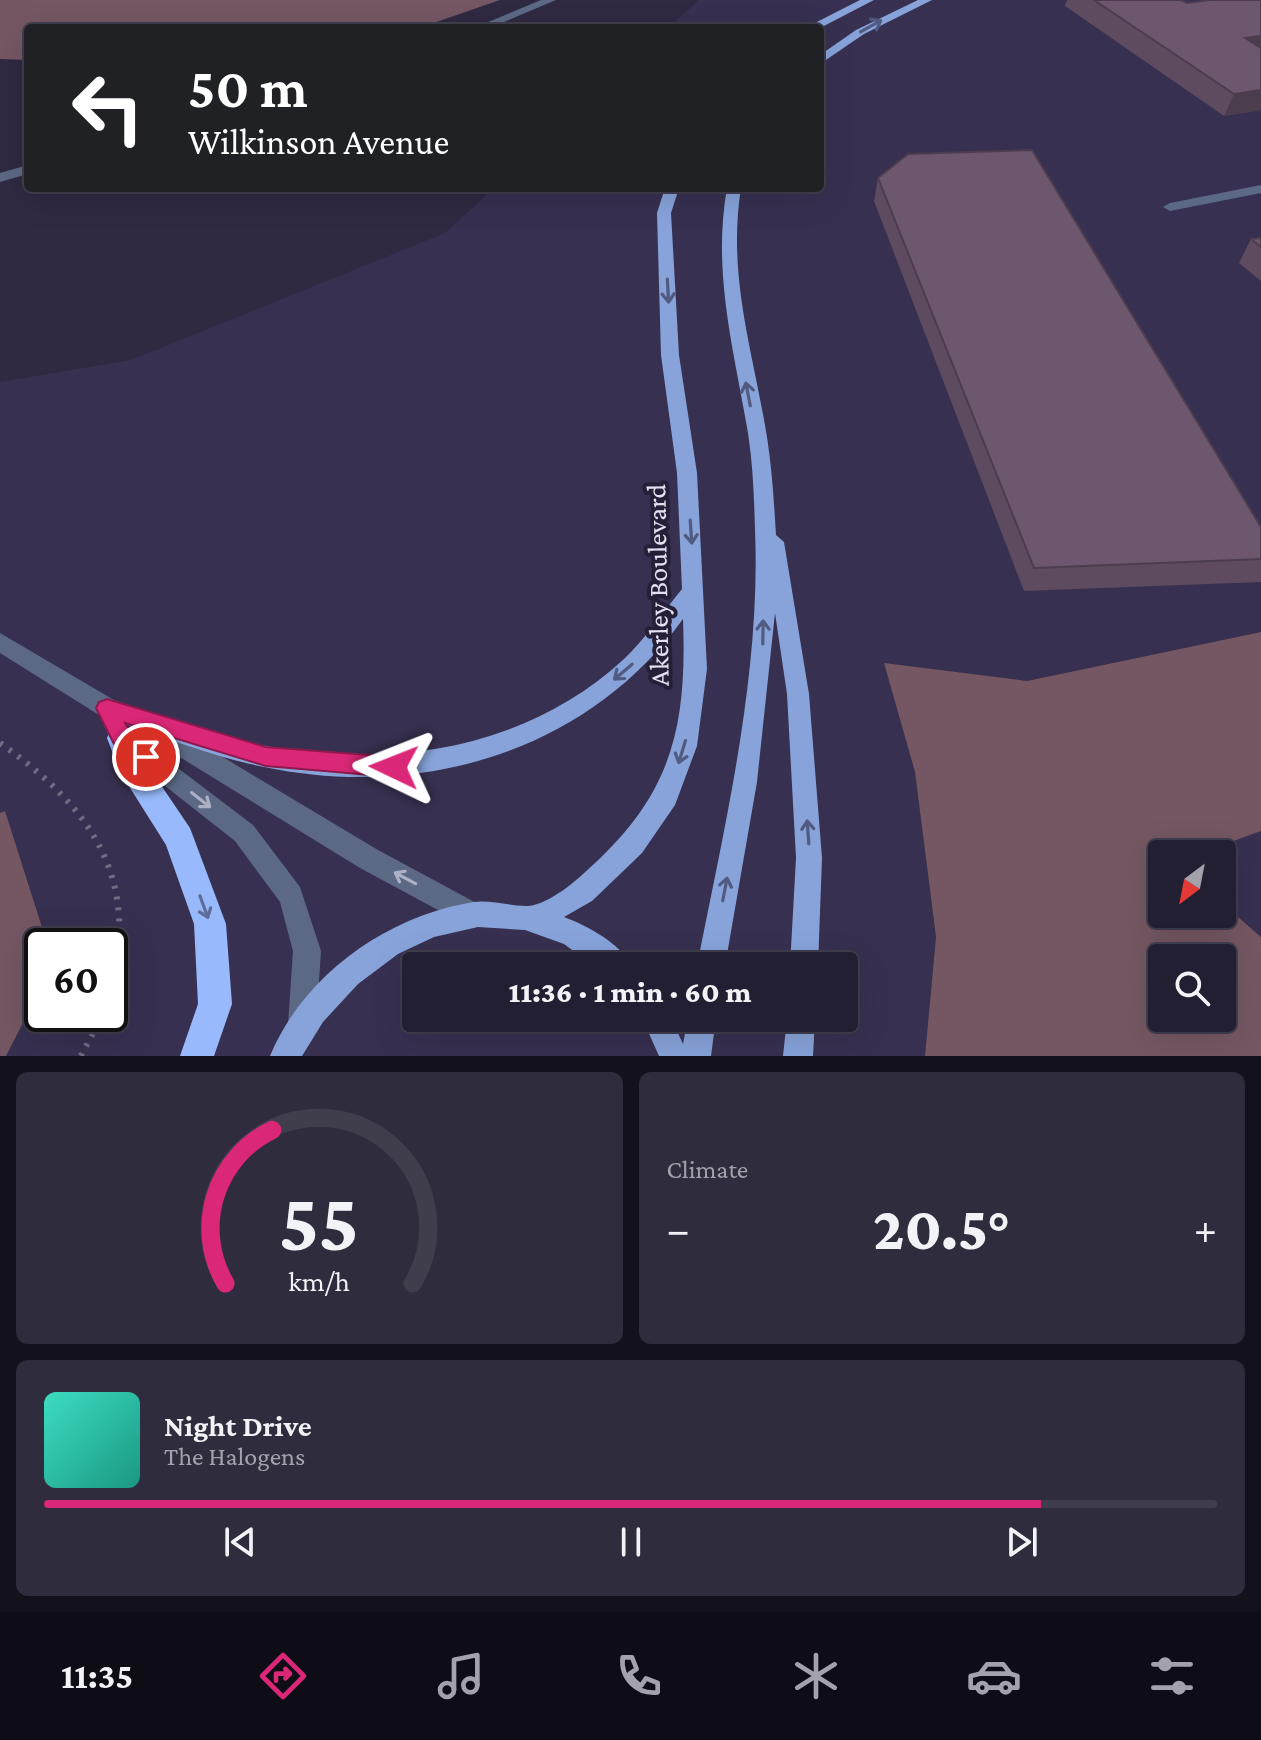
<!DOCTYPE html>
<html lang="en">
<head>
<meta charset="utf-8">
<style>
	:root { --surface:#231f32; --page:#2f2c3e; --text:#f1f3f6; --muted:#a3a2ac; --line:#403d4d; --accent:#db2777 }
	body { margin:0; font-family:"Crimson Pro",serif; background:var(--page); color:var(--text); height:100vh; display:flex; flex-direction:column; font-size:30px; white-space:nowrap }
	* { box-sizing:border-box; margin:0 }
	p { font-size:26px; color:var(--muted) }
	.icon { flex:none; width:44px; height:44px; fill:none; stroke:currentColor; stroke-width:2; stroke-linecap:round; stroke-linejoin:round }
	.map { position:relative; height:1056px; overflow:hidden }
	.details { display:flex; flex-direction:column; gap:16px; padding:16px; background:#13111c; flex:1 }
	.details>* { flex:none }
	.guide { position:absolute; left:24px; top:24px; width:800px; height:168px; border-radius:8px; box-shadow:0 8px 32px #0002,0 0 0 2px var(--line); background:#202124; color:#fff; overflow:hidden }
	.needle { width:52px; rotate:212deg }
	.buttons { position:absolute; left:1148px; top:840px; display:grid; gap:16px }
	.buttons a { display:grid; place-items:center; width:88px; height:88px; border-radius:8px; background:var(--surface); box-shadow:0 8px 32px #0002,0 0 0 2px var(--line); font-size:40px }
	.speed { position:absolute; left:24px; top:928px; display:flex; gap:16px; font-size:40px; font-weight:700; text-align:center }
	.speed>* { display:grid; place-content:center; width:104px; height:104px; border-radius:50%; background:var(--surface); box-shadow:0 8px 32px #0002,0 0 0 2px var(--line); line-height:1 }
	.speed .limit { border:4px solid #111; border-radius:12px; background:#fff; color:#111 }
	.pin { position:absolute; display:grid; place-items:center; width:68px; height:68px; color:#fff; margin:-34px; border:4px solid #fff; border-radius:50%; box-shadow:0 2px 8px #0007 }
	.me { position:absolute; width:88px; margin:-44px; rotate:272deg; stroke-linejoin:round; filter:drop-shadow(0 0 6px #0008) }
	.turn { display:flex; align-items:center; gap:28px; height:168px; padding:0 32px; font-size:36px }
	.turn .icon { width:104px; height:104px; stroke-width:2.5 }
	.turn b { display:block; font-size:56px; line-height:68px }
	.big { font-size:60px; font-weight:800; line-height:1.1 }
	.details .card { flex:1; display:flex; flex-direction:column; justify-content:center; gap:12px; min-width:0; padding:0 28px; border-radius:12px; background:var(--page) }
	.details .dial { align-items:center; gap:0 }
	.dial svg { height:208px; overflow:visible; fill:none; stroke:var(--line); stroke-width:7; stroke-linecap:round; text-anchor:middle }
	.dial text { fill:var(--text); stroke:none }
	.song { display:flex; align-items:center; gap:24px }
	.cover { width:96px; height:96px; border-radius:12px; background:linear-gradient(135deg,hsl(170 70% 55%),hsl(170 70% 35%)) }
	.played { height:8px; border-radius:4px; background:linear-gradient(90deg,var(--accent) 85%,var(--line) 85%) }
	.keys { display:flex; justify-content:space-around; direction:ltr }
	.heat { display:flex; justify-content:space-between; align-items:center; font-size:44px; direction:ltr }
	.details .tiles { flex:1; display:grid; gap:16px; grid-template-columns:1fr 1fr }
	.card:last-child { grid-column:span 2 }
	.trip { position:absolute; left:402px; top:952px; width:456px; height:80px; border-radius:8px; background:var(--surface); box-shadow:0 8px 32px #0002,0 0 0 2px var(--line); font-weight:800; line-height:80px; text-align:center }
	.tabs { display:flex; height:128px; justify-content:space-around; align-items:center; background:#0e0c14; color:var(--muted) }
	.tabs .icon { width:56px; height:56px }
	.tabs .selected { color:var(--accent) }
	.tabs b { font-size:36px; color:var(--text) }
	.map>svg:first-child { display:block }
	.built { fill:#373050; fill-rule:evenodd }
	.forest { fill:#745762; fill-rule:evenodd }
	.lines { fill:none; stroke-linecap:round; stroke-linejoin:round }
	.path { stroke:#716c82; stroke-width:6; stroke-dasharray:3 8; stroke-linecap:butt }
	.service { fill:#5b6984; fill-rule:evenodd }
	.minor { fill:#5b6984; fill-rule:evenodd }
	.tertiary { fill:#5b6984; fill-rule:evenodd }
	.primary { fill:#87a3da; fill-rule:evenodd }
	.motorway { fill:#98bafc; fill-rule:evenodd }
	.wall { fill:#5e4b5f }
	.shaded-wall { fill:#4c3d4e }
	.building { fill:#6d576f; stroke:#4c3d4e; stroke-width:2 }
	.oneway { stroke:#515a81 }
	.oneway2 { stroke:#adb1c6 }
	.oneway3 { stroke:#5e6c9a }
	.route { fill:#db2777; stroke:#8e194d; stroke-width:2 }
	.labels { text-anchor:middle; stroke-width:8; stroke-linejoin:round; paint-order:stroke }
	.street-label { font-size:28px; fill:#e4e1f2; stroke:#251f38 }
</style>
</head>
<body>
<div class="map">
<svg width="1261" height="1056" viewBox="0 0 1261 1056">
	<rect width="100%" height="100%" fill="#2f2942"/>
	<path class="built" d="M699,0H1261V632L1027,681L885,664L915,772L936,937L925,1056H6L42,986V1014H110V946H48L5,812L0,813V382L131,360L445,233L494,188H820V28H668ZM416,966H844V1018H416Z
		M1261,831V937L1222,903V854H1198Z"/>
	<path class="forest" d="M0,0H500L419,28H28V60L0,59Z
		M1261,632V831L1198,854H1162V914H1222V903L1261,937V1056H925L936,937L915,772L884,663L1027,681ZM1162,958H1222V1018H1162Z
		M5,811L48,946H42V986L6,1056H0V813Z"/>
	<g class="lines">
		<path class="path" d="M0,743C93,809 141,879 110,995
			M81,1056L103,1014"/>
		<path class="service" d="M541,0H556L490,28H474Z
			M28,165V174L0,182V173Z"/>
		<path class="minor" d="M1261,185V193L1170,211L1163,207L1170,203Z"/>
		<path class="tertiary" d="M0,633L114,700L146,711L378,850L482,906L486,915L482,924L473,928L464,924L360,868L126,724L129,731L253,825L300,887L321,951L316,1025L312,1035L302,1039L292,1035L288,1025L293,951L280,902L235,841L113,745L99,715L0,653Z"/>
		<path class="primary" d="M860,0H874L820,28H805Z
			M918,0H932L864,34L820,64V55L856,30Z
			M665,188H679L671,213L679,355L697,473L707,669L697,746L675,805L642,853L592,901L564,917C586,925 622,944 631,966H594L564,944L525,930L478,927L434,937L398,954L358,984L323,1022L302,1056H270C304,974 389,915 474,902C492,899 520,909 534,905C556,899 578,879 594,864C673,791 687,724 683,619C587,752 422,800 264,767C219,758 173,741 130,725L126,718L130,711L138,708C180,721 222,738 266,746C391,770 528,748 624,659C646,638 663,612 682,589L677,473L661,355L657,213Z
			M727,188H741C727,277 753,350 767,437C772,469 774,502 776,535L784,542L809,694L822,858L818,966H790L796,858L787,694L775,613L757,782L725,966H697C725,823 761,676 755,529C754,497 753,465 748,433C734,350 712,273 727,188Z
			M642,1018H671L683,1044L688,1018H716L711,1056H659Z
			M787,1018H815L813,1056H783Z"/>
		<path class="motorway" d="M121,726L131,729L142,757L190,828L226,924L232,1004L214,1056H180L198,1004L194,924L166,845L120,772L107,738L111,729Z"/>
	</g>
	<path class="wall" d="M1067,0H1181L1261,110L1224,116L1065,6Z
		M878,178L1261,527V582L1024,591L874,201Z
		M1261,238V281L1239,263L1251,239Z"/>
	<path class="shaded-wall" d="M1261,36V56L1245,38Z
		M1261,90V110L1224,116L1234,94Z"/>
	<path class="building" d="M1094,0H1181L1187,3L1210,0H1261V36L1245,38L1261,48V90L1234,94Z
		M1032,150L1261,527V559L1034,568L878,178L908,154Z
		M1261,238V247L1251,239Z"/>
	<defs><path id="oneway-shaft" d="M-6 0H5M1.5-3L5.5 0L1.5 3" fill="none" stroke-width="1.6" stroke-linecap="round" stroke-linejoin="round" transform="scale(2)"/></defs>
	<g class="oneway">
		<use href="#oneway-shaft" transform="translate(871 26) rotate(-29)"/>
		<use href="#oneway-shaft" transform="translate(668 291) rotate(87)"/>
		<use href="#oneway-shaft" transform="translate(748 394) rotate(-101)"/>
		<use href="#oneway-shaft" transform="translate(691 532) rotate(86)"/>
		<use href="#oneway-shaft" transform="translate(763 632) rotate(-89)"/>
		<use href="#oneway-shaft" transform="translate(623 672) rotate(140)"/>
		<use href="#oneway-shaft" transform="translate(682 752) rotate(107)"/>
		<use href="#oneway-shaft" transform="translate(808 832) rotate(-94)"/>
		<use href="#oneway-shaft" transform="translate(725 889) rotate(-79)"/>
	</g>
	<g class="oneway2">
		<use href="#oneway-shaft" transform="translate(201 800) rotate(38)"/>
		<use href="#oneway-shaft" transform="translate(405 878) rotate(-152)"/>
	</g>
	<use class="oneway3" href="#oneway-shaft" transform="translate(204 907) rotate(70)"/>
	<path class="route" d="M107,699L266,747L394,757L402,760L405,767L402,774L394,777L266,766L125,723C132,737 150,742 156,757L153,763L146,766L114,744L96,708L99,702Z"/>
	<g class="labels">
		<g class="street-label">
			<text transform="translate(657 585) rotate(-91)" y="10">Akerley Boulevard</text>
		</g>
	</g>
</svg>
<div class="buttons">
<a><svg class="needle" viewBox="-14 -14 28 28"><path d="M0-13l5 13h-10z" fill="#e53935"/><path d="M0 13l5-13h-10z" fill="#a3a2ac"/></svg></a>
<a><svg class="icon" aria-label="search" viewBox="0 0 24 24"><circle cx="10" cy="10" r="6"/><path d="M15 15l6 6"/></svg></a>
</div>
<div class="speed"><div class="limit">60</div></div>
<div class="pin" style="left:146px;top:757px;background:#d93025"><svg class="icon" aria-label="arrive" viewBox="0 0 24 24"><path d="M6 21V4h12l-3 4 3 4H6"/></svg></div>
<svg class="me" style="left:394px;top:767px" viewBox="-20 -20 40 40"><path d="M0-17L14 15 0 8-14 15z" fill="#db2777" stroke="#fff" stroke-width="4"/></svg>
<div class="trip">11:36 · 1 min · 60 m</div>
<div class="guide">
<div class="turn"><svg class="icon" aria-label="left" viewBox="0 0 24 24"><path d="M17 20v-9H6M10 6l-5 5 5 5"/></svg><div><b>50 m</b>Wilkinson Avenue</div></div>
</div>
</div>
<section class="details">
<div class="tiles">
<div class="card dial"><svg viewBox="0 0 100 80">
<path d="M14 69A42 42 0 1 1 86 69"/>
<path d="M14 69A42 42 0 0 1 32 10" stroke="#db2777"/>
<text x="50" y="56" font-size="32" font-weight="700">55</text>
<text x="50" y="72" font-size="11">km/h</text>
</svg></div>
<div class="card"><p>Climate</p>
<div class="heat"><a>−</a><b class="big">20.5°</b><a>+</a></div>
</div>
<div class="card">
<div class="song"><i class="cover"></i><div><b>Night Drive</b><p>The Halogens</p></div></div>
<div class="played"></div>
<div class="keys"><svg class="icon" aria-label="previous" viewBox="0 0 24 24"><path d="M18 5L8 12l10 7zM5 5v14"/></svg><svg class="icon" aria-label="pause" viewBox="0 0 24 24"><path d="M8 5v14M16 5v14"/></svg><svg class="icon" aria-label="next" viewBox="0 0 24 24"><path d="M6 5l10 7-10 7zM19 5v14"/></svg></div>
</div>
</div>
</section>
<nav class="tabs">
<b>11:35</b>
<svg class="icon selected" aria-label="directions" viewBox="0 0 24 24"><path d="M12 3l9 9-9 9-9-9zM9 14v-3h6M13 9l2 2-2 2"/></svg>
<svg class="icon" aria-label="music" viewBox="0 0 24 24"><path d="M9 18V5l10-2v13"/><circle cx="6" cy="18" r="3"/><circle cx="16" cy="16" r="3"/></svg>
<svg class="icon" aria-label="phone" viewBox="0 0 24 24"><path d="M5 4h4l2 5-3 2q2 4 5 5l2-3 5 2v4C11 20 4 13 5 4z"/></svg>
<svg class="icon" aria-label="climate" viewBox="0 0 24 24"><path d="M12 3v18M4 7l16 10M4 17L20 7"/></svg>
<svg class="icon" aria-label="car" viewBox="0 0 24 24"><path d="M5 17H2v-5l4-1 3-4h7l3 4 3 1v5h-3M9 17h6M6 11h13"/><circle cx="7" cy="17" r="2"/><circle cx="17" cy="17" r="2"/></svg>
<svg class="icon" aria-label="filters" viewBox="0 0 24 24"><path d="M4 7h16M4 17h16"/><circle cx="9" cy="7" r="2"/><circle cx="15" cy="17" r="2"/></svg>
</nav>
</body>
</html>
